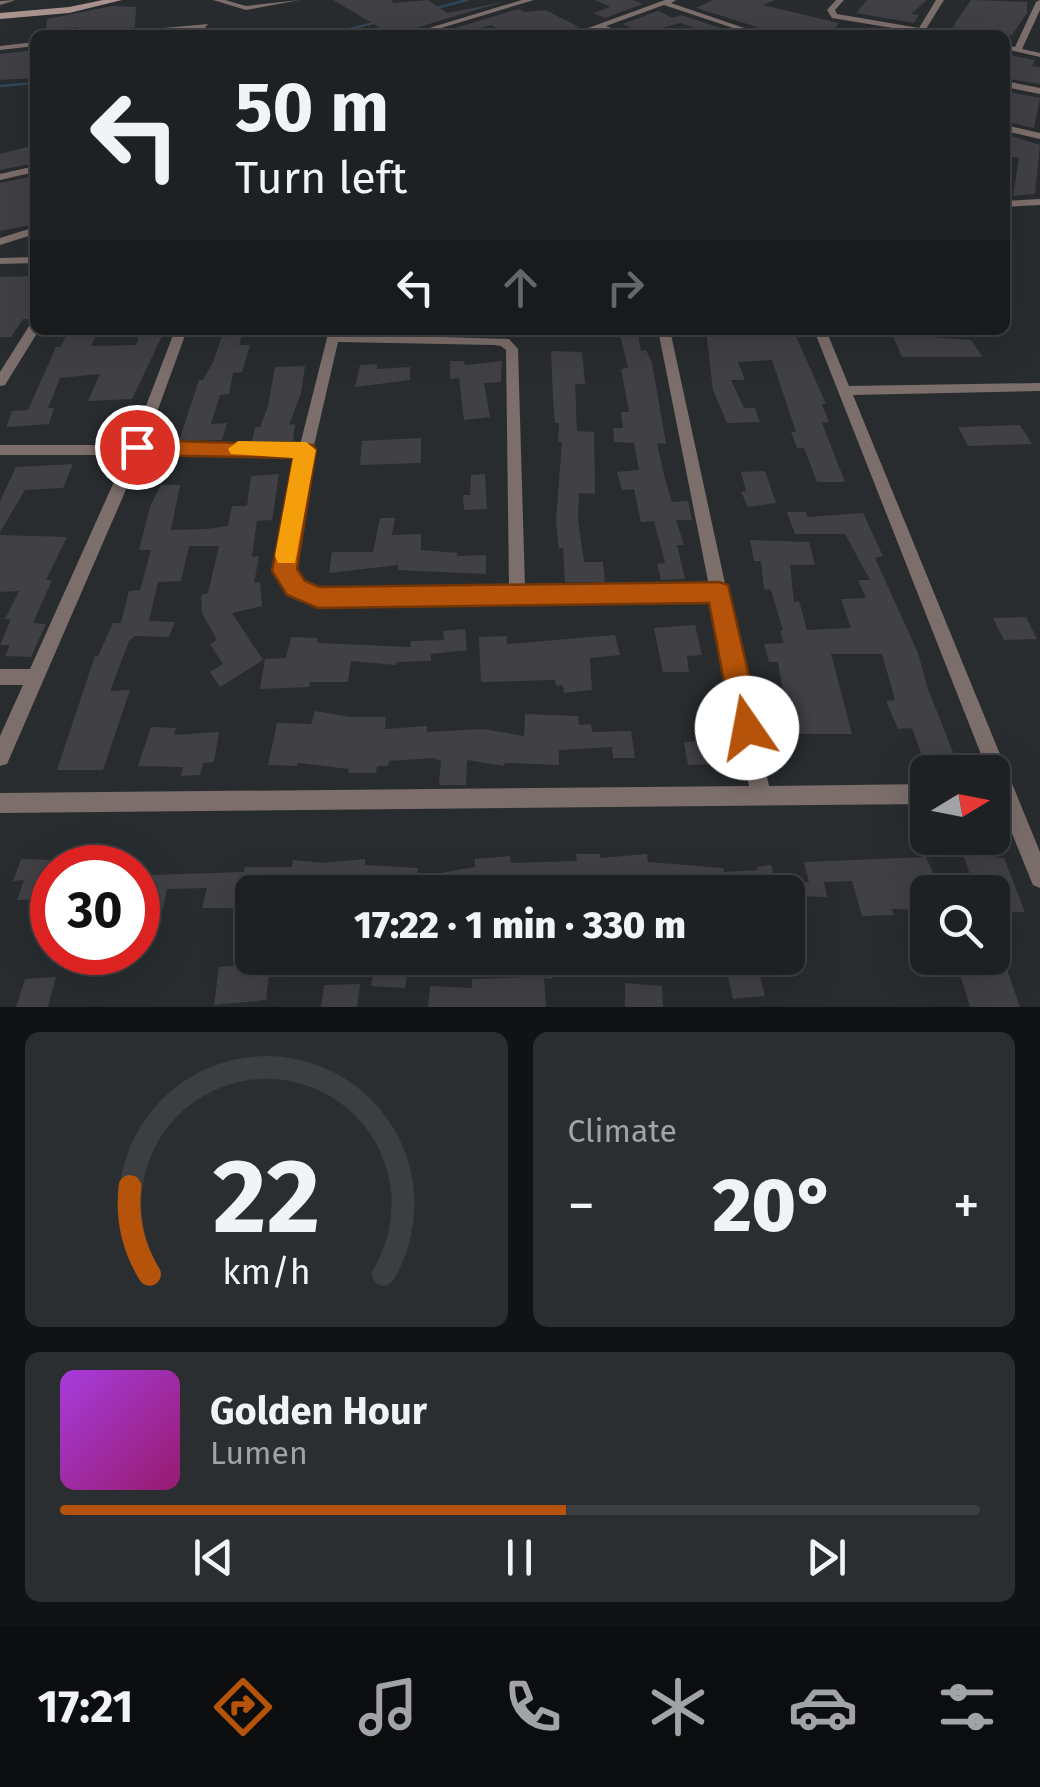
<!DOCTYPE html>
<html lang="en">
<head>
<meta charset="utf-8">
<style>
	:root { --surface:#1e2123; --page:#2b2e30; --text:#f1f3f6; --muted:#a1a3a6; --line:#3c3e41; --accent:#b45309 }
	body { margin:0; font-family:"Fira Sans",sans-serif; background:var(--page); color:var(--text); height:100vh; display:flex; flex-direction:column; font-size:38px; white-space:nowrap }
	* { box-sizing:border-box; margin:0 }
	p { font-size:32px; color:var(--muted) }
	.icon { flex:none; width:55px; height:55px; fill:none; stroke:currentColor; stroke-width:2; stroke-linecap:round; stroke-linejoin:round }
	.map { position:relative; height:1007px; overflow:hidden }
	.sheet { display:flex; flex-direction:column; gap:25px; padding:25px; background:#101213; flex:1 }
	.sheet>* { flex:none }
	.hud { position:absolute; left:30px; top:30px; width:980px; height:305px; border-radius:15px; box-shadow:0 10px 40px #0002,0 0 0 2px var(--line); background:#1e2123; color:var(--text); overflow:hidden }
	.needle { width:65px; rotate:80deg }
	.buttons { position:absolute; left:910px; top:755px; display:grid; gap:20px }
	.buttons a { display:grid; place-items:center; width:100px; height:100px; border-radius:15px; background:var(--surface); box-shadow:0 10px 40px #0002,0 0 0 2px var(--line); font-size:50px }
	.speed { position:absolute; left:30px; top:845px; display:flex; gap:20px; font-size:50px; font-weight:700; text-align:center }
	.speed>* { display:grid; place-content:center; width:130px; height:130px; border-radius:50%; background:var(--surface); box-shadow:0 10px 40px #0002,0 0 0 2px var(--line); line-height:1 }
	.speed .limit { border:15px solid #d22; background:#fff; color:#111 }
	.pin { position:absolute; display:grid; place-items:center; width:85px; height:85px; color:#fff; margin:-42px; border:5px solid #fff; border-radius:50%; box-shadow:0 2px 10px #0007 }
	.me { position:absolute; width:110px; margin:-55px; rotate:348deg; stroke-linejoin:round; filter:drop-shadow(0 0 8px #0008) }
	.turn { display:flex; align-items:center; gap:35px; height:210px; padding:0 40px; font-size:45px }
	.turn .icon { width:130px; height:130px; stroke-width:2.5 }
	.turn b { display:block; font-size:70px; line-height:85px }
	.lanes { display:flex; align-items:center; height:95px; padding:0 40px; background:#0003; justify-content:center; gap:50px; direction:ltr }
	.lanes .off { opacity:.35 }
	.big { font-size:75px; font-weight:800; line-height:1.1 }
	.sheet .tile { flex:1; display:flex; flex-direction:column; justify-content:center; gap:15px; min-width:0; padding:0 35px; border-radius:15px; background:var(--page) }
	.sheet .dial { align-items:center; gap:0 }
	.dial svg { height:260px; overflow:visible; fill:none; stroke:var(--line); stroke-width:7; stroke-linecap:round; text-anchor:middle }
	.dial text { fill:var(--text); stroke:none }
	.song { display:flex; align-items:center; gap:30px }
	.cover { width:120px; height:120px; border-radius:15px; background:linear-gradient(135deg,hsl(280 70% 55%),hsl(320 70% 35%)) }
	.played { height:10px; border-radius:5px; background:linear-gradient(90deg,var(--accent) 55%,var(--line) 55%) }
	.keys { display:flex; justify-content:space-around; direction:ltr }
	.heat { display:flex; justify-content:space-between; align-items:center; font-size:55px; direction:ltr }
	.sheet .tiles { flex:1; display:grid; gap:25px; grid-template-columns:1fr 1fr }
	.tile:last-child { grid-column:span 2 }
	.trip { position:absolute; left:235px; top:875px; width:570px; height:100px; border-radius:15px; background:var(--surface); box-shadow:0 10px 40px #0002,0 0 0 2px var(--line); font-weight:800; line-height:100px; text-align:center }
	.tabs { display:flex; height:160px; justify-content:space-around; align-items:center; background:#0c0d0e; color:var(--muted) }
	.tabs .icon { width:70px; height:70px }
	.tabs .selected { color:var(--accent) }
	.tabs b { font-size:45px; color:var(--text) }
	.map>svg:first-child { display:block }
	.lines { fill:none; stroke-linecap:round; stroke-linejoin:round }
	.stream { stroke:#32465a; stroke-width:2.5 }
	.building { fill:#414045 }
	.street { fill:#7c6e6a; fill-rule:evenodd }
	.secondary { fill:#aa938d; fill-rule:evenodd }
	.route { fill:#b45309; stroke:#753606; stroke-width:2.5 }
	.slow { fill:#f59e0b }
</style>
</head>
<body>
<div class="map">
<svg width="1040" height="1007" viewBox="0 0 1040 1007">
	<rect width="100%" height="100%" fill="#282c2f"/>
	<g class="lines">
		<path class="stream" d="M436,8L467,0
			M327,35L377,22
			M0,86L35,83"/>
	</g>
	<path class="building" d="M333,0H391L394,3L428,0L447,13L503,2L392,35Z
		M595,0H634L643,4L605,18L593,13L610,7Z
		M713,0H775L763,5L839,23L830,35H782L696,8Z
		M867,0H927L911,14L919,15L914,23L856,13Z
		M971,0L1027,2V13L1012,35L950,31Z
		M112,6L136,7L135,27L86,35H74L78,27L46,30L47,19Z
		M518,9L525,12L545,10L579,27L559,35H510L491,25L455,35L445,31Z
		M658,11L673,18L681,15L736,33L716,35L680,23L644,33L622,24Z
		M35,50V78L0,80V54Z
		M1005,54L1035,60L1032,66L1040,67V84L1005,78Z
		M1005,91L1040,98L1034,128L1005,121Z
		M1011,136L1040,145L1035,194L1013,196L1019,158L1006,156Z
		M35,145V163L0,170V154Z
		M35,176V224L0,231V183Z
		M35,276V319H23L11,337H0V277Z
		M70,330H99L91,346L136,345L139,336L163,334L132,399L88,401L100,374L60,378L48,408H54L49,424L6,427L12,411L28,410L56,347H60Z
		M706,330H782V335L795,334L826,404H822L829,422L822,423L845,482H817L804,448H797L791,432H796L772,360L738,362L745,380H731L744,408H755L760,422L727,423L713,390Z
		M224,331H243L239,345H250L242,372L233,373L229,394L220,395L211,424L227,423L222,440L179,441L199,380H203L213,362Z
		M892,334L971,340L983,357H902Z
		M620,335H638L641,351L646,350L652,363L666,444L657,443L665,479L672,502L688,501L692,520H676L684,545H677L685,579L661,580L657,564L665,563L654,521L641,522L634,489L622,490L617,472L639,470L634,443L614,442L613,428H623L621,412H629L621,369L628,368Z
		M551,351L582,352L585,384H575L577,431L594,432L595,494L579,493L578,520L584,562H603L605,582H565L563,548L559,549L556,521L562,442H558L559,423H555L553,400Z
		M450,361H464L465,365L502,361L501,382L484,383L490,417L464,420L459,378L450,379Z
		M377,364V369L410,367V380L355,387L360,365Z
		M305,366L301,393L289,425L295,424L293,441H252L255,427H260L268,406L275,367Z
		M1020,425L1032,444L968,446L958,427Z
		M421,438V463L360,465L362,441Z
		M73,464L63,488L25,490L0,532V501L16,467Z
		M765,471L776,503L748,507L741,492L746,491L741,472Z
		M279,474L272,520L257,521L252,557L259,556L254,583L260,582L262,606L232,613L263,660L220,687L210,672L223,664L210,644L217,640L202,613L201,595L208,593L219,546H189L181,581L158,582L149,621L175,622L169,637L135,636L129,641L110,691L130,690L103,770H57L95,656H98L113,623H121L129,591L140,590L151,550H139L150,507L161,485H180L171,530L206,529L228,526L232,506H247L251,476Z
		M485,474L487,509L464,510L463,495H470L471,475Z
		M787,512H806L808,517L863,513L883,556L875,558L918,653L928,689L961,772H928L912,728L898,729L886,701L895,700L882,654H831L852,734H790L778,662H769L764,644L784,643L780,631H783L771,590L764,589L761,561H754L750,540L809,542L815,565H790L794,602L799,601L807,630L851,628L841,599L866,598L858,580H870L845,534H795Z
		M380,518H395L392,535L421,534V550L458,553L457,556L486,555V574L398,570V565L329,573L332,552H373Z
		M0,535L67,537L46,580H52L33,623L46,624L31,657L5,656L10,645H0L11,619H5L19,591L0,592Z
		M1026,617L1037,639L1004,640L993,618Z
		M695,625L702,655L687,656L689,672H663L654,628Z
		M465,629L467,650L431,654V661L397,662L396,665L351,661L348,682H310L309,687L260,689L265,659L286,658L291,637L318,638L317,643L410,647L411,641L444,640L443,631Z
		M615,635L620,655L590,658L592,690L564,693L563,685L556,686L555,680L481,682L479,637L507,636V644Z
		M315,711L350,717H386L385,729L427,726V732L483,729L524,736L525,714L578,716L579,725L591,724L592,732L631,731L635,758H613L612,747L559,750V765L505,763L504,766L467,760L466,785H439L441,761L433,758L389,761L388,766H377L376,773H348L349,769L298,763L297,766L268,765L277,723L311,724Z
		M151,727L176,728L174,735L219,732L214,762L203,763L200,775L181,776L183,767L138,766Z
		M709,741L713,764L688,765L684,742Z
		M958,840H989L996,858H1004L1025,912L992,913V892H976Z
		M576,854H600V858L647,854L648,862L723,868L724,872L758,870L757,867L771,865L776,885L809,882L804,862L926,857L942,892H928V910L892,909L894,915L862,916L852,881L824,882L827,897L622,891L379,892L380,886L318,892H252V924H234L237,908H202L207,888L167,889L163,908L144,909L152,875L244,872L245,867H292L293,860L322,863L365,859V865L418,868L417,877L475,867V859L510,856L511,863L577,861Z
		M21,859L52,860V899L17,900L24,880L13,881Z
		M252,958H271L266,1000L214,1005L219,967L251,964Z
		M376,958H410L405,988L371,986Z
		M532,958H552V979L544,978L546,1007H428L430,986L472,988V979L531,977Z
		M955,958H1003L1020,1007H970Z
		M742,960L743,966L757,964L765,996L733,999L725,962Z
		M56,977L48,1007H16L25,979Z
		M625,983L662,986L663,1007H625Z
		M360,984L357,1007H321L324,985Z"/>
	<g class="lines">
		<path class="street" d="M15,0L13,1L0,5V1Z
			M213,0H225L246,6L300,0L246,10Z
			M522,0H534L418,35H406Z
			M665,0H676L671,3L765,35H754L664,5L606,26L628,35C618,35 612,31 603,30C592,28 581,35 569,35Z
			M836,0H844L835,10L837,14L919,28L936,0H944L926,29L952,35H935L832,18L827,10Z
			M1040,0V10L1022,49L1040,53V57L1005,49V45L1015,47L1036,2Z
			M208,24L205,28L132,35H103L107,33Z
			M35,42V46L0,50V46Z
			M1005,81L1040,88V94L1005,87Z
			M1005,125L1040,133V139L1005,131Z
			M35,166V172L0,180V174Z
			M1040,199V205L1005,207V201Z
			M35,227V234L0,245V238Z
			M35,257V263L0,264V258Z
			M35,322V330H39L5,385L0,386V372L31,323Z
			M175,330H187L145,445H300L329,330H341L340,334L509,339L518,349L525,588L709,586L658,330H670L769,786L928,784V804L0,813V793L749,786L712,600L523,602L517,604L511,602L317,604C297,597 287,590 276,571L298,455H141L7,764L0,766V736L23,685H0V669H30L126,455H0V445H131ZM338,342L494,345L501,346L506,350L509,588L318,590L302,583L292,570L313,450Z
			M814,330H826L849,386L1040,383V391L853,395L1040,852V888L1033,885L1030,878L992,784V772H988Z"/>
		<path class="secondary" d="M103,0H122L69,13L0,19V13L69,7Z"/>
	</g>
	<path class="route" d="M137,440L313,445L316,450L297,569L305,581L319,587L719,582L728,585L761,728L757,737L747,741L737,737L733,728L709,603L318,608L287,595L272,571L293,458L137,455L127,447Z"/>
	<path class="slow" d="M238,441L306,442L316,450L295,563H278L275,556L293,458L231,454L228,449Z"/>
</svg>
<div class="buttons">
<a><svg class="needle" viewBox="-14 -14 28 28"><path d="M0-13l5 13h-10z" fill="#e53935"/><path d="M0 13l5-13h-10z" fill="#a1a3a6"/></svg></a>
<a><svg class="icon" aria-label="search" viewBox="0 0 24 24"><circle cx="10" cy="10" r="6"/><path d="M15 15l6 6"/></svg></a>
</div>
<div class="speed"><div class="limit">30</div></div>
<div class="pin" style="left:137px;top:447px;background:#d93025"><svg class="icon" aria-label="arrive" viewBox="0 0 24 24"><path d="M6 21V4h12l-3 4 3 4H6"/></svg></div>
<svg class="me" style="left:747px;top:728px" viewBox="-20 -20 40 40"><circle r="19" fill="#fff"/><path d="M0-13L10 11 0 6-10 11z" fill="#b45309"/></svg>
<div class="trip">17:22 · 1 min · 330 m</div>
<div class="hud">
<div class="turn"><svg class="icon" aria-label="left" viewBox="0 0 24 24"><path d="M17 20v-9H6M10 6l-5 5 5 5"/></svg><div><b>50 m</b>Turn left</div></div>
<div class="lanes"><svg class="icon" aria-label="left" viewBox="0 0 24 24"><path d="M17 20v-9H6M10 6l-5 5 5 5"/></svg><svg class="icon off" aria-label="ahead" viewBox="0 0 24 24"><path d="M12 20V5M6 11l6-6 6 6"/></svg><svg class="icon off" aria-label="right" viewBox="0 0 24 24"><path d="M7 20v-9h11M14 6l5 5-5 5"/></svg></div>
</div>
</div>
<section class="sheet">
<div class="tiles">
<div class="tile dial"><svg viewBox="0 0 100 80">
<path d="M14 69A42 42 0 1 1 86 69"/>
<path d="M14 69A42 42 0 0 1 8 42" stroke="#b45309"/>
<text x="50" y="56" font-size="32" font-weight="700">22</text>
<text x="50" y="72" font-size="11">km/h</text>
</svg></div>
<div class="tile"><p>Climate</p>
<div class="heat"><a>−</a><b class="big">20°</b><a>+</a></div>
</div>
<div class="tile">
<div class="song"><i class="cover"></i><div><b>Golden Hour</b><p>Lumen</p></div></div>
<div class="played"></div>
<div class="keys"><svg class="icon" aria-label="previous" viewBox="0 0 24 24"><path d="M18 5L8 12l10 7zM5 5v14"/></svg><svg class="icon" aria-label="pause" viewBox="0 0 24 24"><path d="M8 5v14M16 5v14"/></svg><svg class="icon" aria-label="next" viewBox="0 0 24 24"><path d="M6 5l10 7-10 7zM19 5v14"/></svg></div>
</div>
</div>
</section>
<nav class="tabs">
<b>17:21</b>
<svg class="icon selected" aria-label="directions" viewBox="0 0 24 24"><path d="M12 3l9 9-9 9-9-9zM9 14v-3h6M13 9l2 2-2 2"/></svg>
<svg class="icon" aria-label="music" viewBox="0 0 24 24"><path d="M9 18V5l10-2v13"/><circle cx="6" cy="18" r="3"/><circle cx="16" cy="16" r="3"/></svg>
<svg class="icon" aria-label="phone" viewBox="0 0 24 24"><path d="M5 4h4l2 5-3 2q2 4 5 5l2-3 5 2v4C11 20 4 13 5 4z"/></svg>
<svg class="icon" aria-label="climate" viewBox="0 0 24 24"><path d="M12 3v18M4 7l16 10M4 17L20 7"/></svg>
<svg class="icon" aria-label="car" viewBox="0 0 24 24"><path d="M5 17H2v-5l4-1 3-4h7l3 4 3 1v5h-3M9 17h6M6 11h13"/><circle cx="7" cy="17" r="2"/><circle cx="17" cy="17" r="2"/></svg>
<svg class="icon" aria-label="filters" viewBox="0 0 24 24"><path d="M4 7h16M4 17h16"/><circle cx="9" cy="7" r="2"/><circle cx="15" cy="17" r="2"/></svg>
</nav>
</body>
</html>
